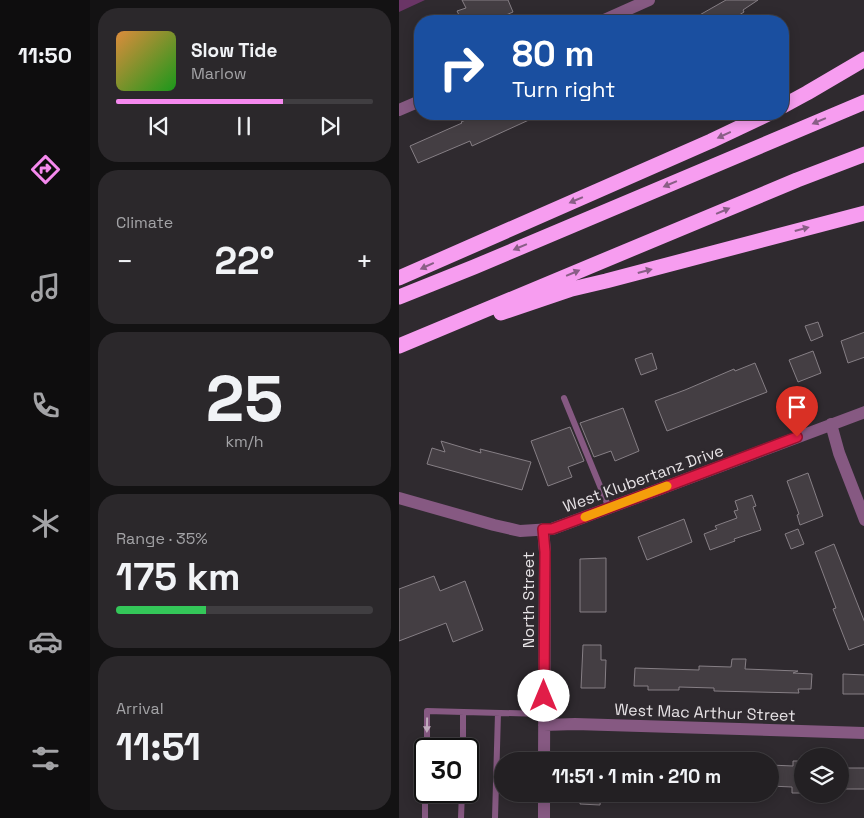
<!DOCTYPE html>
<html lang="en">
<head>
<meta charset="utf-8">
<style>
	:root { --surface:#232023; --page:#2b282b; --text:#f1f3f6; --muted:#a3a3a6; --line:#403e41; --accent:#f589ee }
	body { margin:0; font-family:"Space Grotesk",sans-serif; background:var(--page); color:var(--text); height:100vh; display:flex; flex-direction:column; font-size:19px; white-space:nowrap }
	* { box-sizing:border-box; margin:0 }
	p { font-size:16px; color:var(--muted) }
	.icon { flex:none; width:28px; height:28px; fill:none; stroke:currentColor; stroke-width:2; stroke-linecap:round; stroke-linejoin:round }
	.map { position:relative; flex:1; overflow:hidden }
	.side { display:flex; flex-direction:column; gap:8px; padding:8px; background:#131213; width:309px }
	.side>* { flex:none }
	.hud { position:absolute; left:15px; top:15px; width:375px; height:105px; border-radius:20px; box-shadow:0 2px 12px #0003,0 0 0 1px var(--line); background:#1a4fa0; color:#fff; overflow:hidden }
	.fabs { position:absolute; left:395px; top:748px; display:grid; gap:10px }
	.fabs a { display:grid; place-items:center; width:55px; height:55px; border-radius:50%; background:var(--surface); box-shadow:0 2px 12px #0003,0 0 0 1px var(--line); font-size:25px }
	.speed { position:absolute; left:15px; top:738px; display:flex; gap:10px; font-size:25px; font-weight:700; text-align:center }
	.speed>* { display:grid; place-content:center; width:65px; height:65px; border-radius:50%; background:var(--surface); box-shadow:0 2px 12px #0003,0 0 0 1px var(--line); line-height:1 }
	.speed .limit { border:2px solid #111; border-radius:8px; background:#fff; color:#111 }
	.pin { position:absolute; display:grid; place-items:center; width:42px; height:42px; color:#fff; margin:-51px -21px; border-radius:50% 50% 50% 0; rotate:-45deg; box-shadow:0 0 5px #0007 }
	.pin .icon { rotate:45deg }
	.me { position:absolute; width:55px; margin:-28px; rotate:0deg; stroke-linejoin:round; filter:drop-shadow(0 0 4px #0008) }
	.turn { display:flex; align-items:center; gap:18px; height:105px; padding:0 15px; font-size:22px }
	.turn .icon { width:65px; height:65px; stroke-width:2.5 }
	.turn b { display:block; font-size:35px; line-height:42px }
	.big { font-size:38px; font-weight:600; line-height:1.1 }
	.side .card { flex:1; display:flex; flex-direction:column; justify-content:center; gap:8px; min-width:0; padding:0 18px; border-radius:20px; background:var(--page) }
	.side .dial { align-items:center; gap:0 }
	.dial b { font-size:65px; line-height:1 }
	.song { display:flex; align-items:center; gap:15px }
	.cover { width:60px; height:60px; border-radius:8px; background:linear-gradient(135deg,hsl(30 70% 55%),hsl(120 70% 35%)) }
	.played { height:5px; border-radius:2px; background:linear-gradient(90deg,var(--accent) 65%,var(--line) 65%) }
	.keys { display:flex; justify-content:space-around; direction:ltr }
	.heat { display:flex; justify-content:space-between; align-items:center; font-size:28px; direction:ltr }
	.charge { height:8px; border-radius:4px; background:linear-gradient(90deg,#34c759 35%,var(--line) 0) }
	.trip { position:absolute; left:95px; top:752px; width:285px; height:50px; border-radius:25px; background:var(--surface); box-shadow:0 2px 12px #0003,0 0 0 1px var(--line); font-weight:600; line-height:50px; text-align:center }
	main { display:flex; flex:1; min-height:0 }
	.tabs { display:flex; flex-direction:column; width:90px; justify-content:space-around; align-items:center; background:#0e0d0e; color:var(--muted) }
	.tabs .icon { width:35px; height:35px }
	.tabs .on { color:var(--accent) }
	.tabs b { font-size:22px; color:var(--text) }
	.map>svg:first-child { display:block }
	.green { fill:#6a3566 }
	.building { fill:#443e43; stroke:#867f85 }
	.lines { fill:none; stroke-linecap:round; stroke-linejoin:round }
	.service { stroke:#865982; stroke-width:6 }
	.minor { stroke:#865982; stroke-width:12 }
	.motorway { stroke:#f79df0; stroke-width:15 }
	.oneway { fill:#895e86 }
	.oneway2 { fill:#c0abbd }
	.route-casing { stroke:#92132f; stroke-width:12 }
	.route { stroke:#e11d48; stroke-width:9 }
	.slow { stroke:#f59e0b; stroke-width:9 }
	.labels { text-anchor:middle; stroke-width:5; stroke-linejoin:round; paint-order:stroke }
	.street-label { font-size:16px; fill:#e6e2e5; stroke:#2f2a2f }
</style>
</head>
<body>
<main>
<nav class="tabs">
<b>11:50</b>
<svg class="icon on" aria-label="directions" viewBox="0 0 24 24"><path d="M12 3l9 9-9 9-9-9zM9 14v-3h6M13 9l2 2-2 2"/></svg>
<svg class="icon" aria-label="music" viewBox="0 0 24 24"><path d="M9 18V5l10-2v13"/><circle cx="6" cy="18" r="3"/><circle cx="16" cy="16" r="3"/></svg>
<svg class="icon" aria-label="phone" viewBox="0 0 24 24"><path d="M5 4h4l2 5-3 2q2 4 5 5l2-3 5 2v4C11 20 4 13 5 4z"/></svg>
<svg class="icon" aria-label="climate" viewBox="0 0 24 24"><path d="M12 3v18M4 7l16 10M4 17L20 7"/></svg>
<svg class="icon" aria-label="car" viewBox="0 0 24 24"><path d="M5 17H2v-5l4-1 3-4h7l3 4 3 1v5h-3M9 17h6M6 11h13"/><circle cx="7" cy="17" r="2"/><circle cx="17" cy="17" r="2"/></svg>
<svg class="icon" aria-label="filters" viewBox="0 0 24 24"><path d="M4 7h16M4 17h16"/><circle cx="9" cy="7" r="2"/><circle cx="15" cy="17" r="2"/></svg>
</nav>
<section class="side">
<div class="card">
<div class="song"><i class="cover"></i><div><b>Slow Tide</b><p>Marlow</p></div></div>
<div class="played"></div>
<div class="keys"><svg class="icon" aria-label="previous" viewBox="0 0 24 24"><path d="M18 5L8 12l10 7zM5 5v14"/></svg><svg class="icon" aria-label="pause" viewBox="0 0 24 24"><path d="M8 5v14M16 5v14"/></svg><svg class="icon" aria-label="next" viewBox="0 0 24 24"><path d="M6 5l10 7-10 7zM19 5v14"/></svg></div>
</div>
<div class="card"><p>Climate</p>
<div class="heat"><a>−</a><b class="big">22°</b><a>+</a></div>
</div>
<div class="card dial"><b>25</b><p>km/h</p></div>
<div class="card"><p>Range · 35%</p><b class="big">175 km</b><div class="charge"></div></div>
<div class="card"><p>Arrival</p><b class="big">11:51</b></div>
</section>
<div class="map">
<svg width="466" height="818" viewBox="0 0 466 818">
	<rect width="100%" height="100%" fill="#2f2a2f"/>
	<path class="green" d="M0,0H26L0,12Z"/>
	<path class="building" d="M63,0H109L114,12L93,21H63L58,11L67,8Z
		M327,0H359L344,10L345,12L337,17L340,21H290Z
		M81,114H143L73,146L71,141L19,163L11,146L63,123L62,122Z
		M419,322L424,336L412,341L406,326Z
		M466,332V357L449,363L442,341Z
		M414,351L422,373L399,382L390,360Z
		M253,353L258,369L242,375L236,359Z
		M356,363L368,392L268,431L256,401L286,390L335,369L336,371Z
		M224,408L240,451L216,461L212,451L195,457L181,423Z
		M171,427L185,461L169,467L173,477L149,486L132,441Z
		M42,441L82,453L81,449L132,462L123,490L28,464L33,448L46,452Z
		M409,473L424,516L401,525L398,515L400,514L388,481Z
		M353,495L357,506L354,507L362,530L335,539L336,541L311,550L305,534L318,529L316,526L338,518L335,511L339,510L336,501Z
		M285,519L293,542L248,560L239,537Z
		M399,529L405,544L392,549L386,534Z
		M435,544L466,623V644L450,650L434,609L437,608L416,552Z
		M207,558V612H181V559Z
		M35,576L41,591L66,581L84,630L54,642L47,623L0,641V589Z
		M184,645H202V660H207L206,688H182Z
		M333,659H347L346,669L399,671L394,673L413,674L412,689H399L400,693L315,691V688L280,687V690H249V686H235L236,668L300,670V666L332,667Z
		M444,674L466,675V694H444Z
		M394,761H404V793H393V787L371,786V765L394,766Z
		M446,768H466V789H445Z
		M182,794H202L201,805L181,804Z"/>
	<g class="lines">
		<path class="service" d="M165,398L210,508
			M28,749V711L145,714
			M64,749V712
			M26,818V791
			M62,818L63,791
			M96,818L99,713"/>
		<path class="minor" d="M203,21L250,0
			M0,110L21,101
			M432,424L440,453L466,520
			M0,498L95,525L121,531L153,529L261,489L466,412
			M144,529L146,552L145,761
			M145,725L176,724L466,733
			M145,794V818"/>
		<path class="motorway" d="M384,106L408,93L466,59
			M0,278L312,141L369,114
			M0,297L75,267L466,102
			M102,313L173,289L207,281L466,213
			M0,346L398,180L466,154"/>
	</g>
	<defs><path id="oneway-solid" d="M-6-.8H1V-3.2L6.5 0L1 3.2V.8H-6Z" transform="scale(1.25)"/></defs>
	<g class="oneway">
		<use href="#oneway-solid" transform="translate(420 121) rotate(157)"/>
		<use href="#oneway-solid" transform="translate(325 135) rotate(155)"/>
		<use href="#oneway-solid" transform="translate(271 184) rotate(157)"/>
		<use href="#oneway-solid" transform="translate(177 200) rotate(157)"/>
		<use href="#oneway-solid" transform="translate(324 211) rotate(-23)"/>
		<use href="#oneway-solid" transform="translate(403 229) rotate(-15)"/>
		<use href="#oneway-solid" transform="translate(121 247) rotate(157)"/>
		<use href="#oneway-solid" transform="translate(28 266) rotate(155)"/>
		<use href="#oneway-solid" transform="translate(246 271) rotate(-15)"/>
		<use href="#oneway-solid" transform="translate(174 273) rotate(-23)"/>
	</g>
	<use class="oneway2" href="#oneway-solid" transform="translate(28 725) rotate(91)"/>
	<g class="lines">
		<g class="route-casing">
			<path id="route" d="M145,696L146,552L144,529H153L261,489L398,437"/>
		</g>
		<use href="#route" class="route"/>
		<path class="slow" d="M186,517L268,486"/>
	</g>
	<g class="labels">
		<g class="street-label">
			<text transform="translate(244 478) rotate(-20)" y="6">West Klubertanz Drive</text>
			<text transform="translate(129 600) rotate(-90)" y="6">North Street</text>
			<text transform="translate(306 712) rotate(2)" y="6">West Mac Arthur Street</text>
		</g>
	</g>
</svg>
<div class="fabs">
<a><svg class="icon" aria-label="layers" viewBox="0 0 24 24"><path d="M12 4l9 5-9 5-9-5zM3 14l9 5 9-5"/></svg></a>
</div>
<div class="speed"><div class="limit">30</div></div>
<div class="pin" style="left:398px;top:437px;background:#d93025"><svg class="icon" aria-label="arrive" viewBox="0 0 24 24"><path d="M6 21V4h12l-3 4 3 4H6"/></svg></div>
<svg class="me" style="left:145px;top:696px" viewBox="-20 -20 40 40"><circle r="19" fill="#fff"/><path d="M0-13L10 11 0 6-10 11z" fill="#e11d48"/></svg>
<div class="trip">11:51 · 1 min · 210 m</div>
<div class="hud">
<div class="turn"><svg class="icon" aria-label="right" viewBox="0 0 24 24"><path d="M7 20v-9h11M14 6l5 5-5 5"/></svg><div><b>80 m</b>Turn right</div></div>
</div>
</div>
</main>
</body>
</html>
